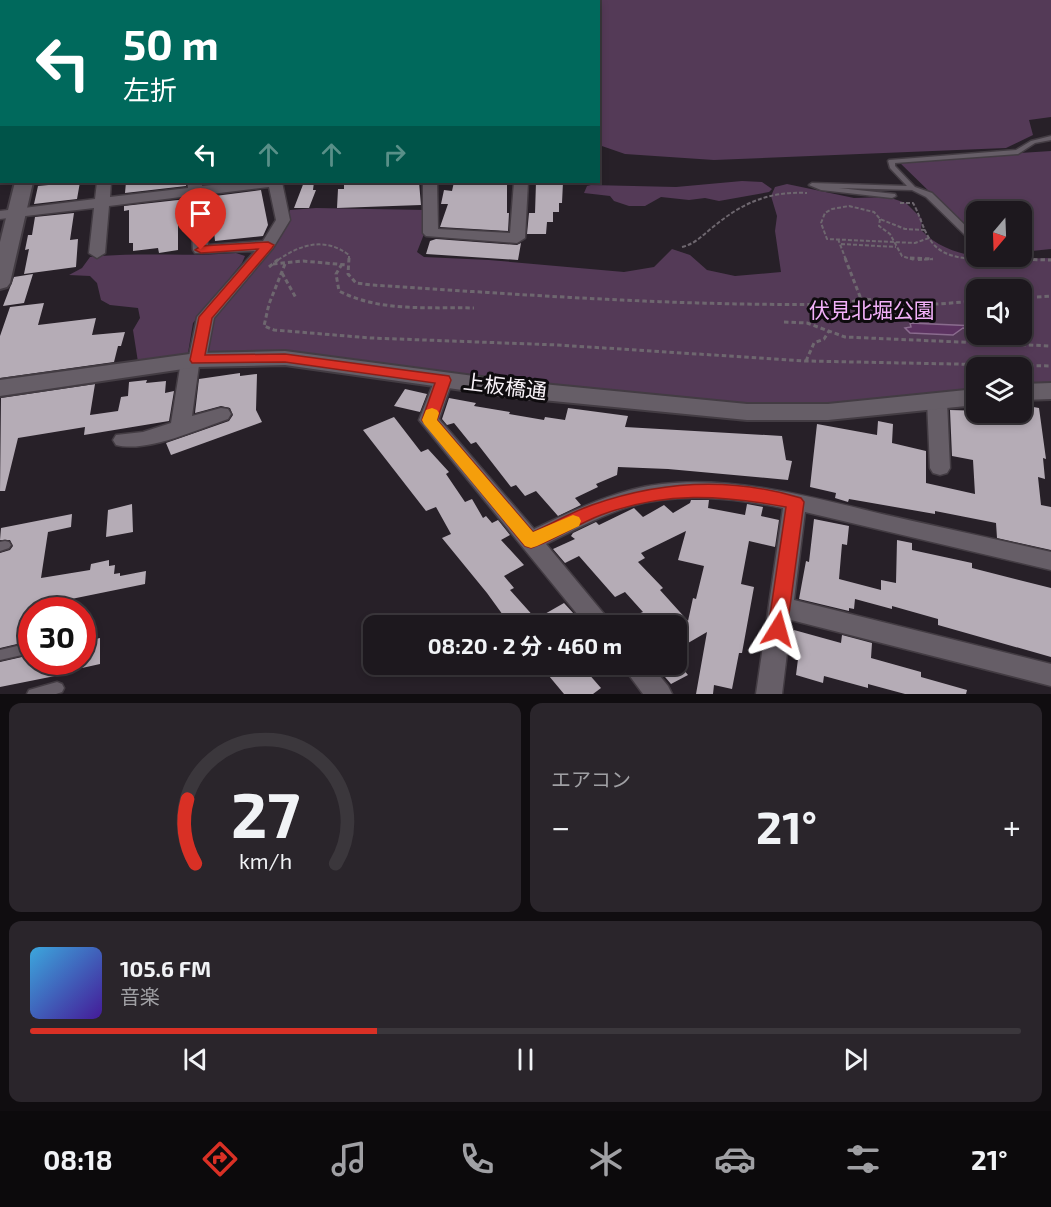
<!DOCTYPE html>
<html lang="ja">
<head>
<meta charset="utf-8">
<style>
	:root { --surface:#1d181e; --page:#2a252b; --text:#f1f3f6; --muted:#a0a0a4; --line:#3b373c; --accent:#d93025 }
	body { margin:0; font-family:"Exo 2","Noto Sans JP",sans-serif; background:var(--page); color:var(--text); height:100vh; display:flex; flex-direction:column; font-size:22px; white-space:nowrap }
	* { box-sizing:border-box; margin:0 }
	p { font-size:20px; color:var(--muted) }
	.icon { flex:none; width:33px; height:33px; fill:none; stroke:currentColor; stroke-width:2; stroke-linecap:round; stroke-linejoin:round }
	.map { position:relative; height:694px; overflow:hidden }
	.details { display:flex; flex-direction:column; gap:9px; padding:9px; background:#100d10; flex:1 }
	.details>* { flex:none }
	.hud { position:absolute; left:0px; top:0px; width:600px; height:183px; box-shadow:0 3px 9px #0003,0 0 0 2px var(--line); background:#00695c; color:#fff; overflow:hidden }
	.needle { width:39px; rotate:199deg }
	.fabs { position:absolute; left:966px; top:201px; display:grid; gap:12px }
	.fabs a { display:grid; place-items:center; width:66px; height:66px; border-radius:12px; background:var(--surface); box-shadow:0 3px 9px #0003,0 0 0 2px var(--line); font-size:30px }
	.speed { position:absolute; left:18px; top:597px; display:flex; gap:12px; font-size:30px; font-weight:700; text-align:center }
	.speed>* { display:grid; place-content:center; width:78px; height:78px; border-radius:50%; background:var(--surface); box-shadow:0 3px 9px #0003,0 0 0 2px var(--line); line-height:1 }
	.speed .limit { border:9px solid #d22; background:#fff; color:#111 }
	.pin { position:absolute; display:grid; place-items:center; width:51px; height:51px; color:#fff; margin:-62px -26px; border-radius:50% 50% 50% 0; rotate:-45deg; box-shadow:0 0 6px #0007 }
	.pin .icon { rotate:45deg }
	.me { position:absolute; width:66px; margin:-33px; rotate:8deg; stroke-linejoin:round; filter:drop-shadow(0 0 4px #0008) }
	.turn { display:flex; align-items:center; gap:21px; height:126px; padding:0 24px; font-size:27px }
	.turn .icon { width:78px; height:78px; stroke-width:2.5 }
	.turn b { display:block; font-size:42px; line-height:51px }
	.lanes { display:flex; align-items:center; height:57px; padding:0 24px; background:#0003; justify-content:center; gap:30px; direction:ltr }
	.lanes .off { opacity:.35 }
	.big { font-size:45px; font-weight:700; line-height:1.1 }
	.details .tile { flex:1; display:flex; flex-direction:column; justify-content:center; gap:9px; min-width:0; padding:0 21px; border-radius:12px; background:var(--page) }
	.details .dial { align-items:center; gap:0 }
	.dial svg { height:156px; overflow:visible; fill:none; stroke:var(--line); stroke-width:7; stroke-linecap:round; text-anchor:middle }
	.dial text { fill:var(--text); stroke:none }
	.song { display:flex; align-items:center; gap:18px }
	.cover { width:72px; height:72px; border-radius:9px; background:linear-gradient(135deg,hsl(200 70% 55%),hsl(260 70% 35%)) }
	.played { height:6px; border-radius:3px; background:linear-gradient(90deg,var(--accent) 35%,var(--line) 35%) }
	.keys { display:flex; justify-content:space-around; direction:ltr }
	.heat { display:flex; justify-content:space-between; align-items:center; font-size:33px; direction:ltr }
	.details .tiles { flex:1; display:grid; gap:9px; grid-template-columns:1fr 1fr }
	.tile:last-child { grid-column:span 2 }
	.trip { position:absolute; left:363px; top:615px; width:324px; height:60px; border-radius:12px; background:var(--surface); box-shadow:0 3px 9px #0003,0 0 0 2px var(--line); font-weight:700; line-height:60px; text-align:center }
	.tabs { display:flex; height:96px; justify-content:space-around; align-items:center; background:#0c0a0c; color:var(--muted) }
	.tabs .icon { width:42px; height:42px }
	.tabs .selected { color:var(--accent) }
	.tabs b { font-size:27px; color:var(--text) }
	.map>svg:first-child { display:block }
	.green { fill:#543a57; fill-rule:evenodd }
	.water { fill:#5c3361; stroke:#8a6c8e; stroke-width:1.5 }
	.building { fill:#b5acb6; fill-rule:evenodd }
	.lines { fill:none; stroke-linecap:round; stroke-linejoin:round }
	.service-casing { stroke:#433c43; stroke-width:3 }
	.minor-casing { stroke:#433c43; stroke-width:3 }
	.tertiary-casing { stroke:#433c43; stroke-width:4 }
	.path-far1 { stroke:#6e676f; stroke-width:2; stroke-dasharray:4 2; stroke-linecap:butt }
	.path { stroke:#6e676f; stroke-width:3; stroke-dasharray:4.5 3; stroke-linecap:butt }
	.service { fill:#665e67; fill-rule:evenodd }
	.minor { fill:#665e67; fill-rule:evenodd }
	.tertiary { fill:#665e67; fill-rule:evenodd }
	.route { fill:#d93025; stroke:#8d1f18; stroke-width:1.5 }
	.slow { fill:#f59e0b }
	.labels { text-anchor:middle; stroke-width:6; stroke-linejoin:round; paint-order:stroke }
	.park-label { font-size:21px; fill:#f3b1fa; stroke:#0e0b0e }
	.street-label { font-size:21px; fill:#f7f1f7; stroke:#0e0b0e }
</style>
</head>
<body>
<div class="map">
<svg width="1051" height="694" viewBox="0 0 1051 694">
	<rect width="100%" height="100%" fill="#272028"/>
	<path class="green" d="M338,0H1051V117L1029,120L1033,135L1006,148L714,160L625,154L599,145L598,2Z
		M1051,151V249L1022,252V212H976V237L898,161Z
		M742,181L762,182L772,189L769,192L719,201L705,198L689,200L661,197L645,206H629L614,201L610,196L584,193L587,186L591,185L676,187Z
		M787,184L854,198L888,197L906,203L922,219L921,230C953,264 1008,259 1051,258V387L1022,388V368H976V392L856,404L760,407L647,399L267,352L208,354L212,318L287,222L290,210L316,208L426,210L424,234L417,252L424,257L489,260L624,272L654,267L672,249L690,255L707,270L735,276L781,272L775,231L777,216L771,196L775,187ZM976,290H1022V334H976Z
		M236,253L245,256L242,263L193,323L188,353L178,358L138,362L133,330L140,318L138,308L110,305L101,300L97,283L90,276L69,275L82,268L90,257C138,252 187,257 236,253Z"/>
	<path class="water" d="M910,323L976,326V329L963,328L953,335L910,333L905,328L911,327Z"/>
	<path class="building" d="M80,182L77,199L34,204L38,186Z
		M126,182H186V186L125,193Z
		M304,182H314L313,190H316L309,208H294Z
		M356,182V185L419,182L421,205L337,208L338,189H344V183Z
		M454,182H507V213H509L508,231L440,227L448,204H441L444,190L452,191Z
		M536,182H563L562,203H559V212H553V222H547L546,234H527L529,213H535Z
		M261,190L268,225L263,236L215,241L212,211L216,210L215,196Z
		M187,199L188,220L178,221V250L159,253L158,248L133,251V243H129V210L124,211V206Z
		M74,213L70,240L78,239L76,267L24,274L29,249L25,250L28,235H32L35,217Z
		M436,239L517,245L521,243L518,260L426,254L430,241Z
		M33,274L24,303L3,306L14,277Z
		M44,303L38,325L96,318L92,335L125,332L121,346H118L114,362L0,378V336L10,307Z
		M240,373V376L257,374L256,410L262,422L171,455L166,443L229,421L233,415L230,408L221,406L195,413L199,379Z
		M147,380L146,383L166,381L165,393L174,391L169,421L84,435L85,427L18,438L5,491H0L1,398L95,384L90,415L118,411L121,397L128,396L129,382Z
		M405,389L427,394L420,412L394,406Z
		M449,398L476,403L474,406L510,412L509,414L544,420L545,417L565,420L568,408L628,416L625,427L782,436L786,460L792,461L788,480L668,469L618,467L617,475L596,484L598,487L575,498L581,505L558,516L536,491L525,496L516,485L511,487L476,442L471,444L454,423L447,425L442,419Z
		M1022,405L1039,408L1046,459L1043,458L1045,479L1038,477L1041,505L1051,507V550L997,538L996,523L935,511V514L849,499L848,502L835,498L836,493L810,487L817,424L877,435L878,421L893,424L892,443L926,451V483L975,494L973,460L952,456L950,410L1022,412Z
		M394,417L421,452L428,449L449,472L446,474L465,502L472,499L483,518L486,516L492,523L498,520L510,535L501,540L524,565L504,576L514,588L510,590L536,619L564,603L574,614L555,626H511L487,593L442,538L451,534L436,507L426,511L363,430Z
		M691,500H709L708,508L745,515L747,504L763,507L761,516L779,520L775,547L749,541L741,584L754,587L742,653H739L732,689L714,685L713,694H696L707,632L676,650V626H647L638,614L643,612L625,592L615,597L579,556L565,563L553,549L575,539L571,536L573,533L596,522L599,525L634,508L643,517L664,505L673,513L690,503ZM686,531L678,560L704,566L696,599L693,598L688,621L660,590L663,588L638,562L645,558L641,553Z
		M132,504L133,532L106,537L108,510Z
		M72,514L71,527L48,532L41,578L90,570L91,564L109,560V566L115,565L114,574L120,573V576L146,571L145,584L32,607V636L28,660L71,662L70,673L0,687V662L22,657L25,652L24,646L17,644L0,648V553L10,550L13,546L10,540H0L1,528Z
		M814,519L849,526L847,545L842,544L839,579L881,590V580L896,583L897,540L912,543V550L972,563V568L1051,588V657L938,625V619L892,606V609L855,599L854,609L849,608V611L799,599L806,561L809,562Z
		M794,630L841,643L842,635L872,643L871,658L921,672V677L967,690L966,694H905L868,684V688L824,676L823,683L796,675L799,651L792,649Z
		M100,638V664L82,668V642Z
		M539,664H580L601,688L593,694H564Z
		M654,664H679L688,675L671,684Z"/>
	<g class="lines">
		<g class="service-casing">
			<path id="service" d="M1051,136V140L1035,143L1018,154L895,163V166L915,187L932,193L973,233L974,235L970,237H967L926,197L912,190L839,188L895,194L896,196L892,198L821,190L809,185L812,183L907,186L890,168L888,161L889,160L1016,150L1031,141Z
				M5,541L9,542L11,545L9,548L0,551V542Z
				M17,646L22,647L23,651L22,655L0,660V650Z
				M57,682L62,684L64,688L62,692L56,694H27L29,690Z"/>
		</g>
		<g class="minor-casing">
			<path id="minor" d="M137,0H147V2H137Z
				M166,0H192L165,2Z
				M262,0H272L262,2Z
				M326,0H336V2H326Z
				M2,122V132L0,133V123Z
				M0,164H2L0,173Z
				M97,182H111L110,197L188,188V182H202V186L242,182H282L290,220L273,248L214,318L206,360L199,365L192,416L221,408L228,409L231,414L228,419C198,429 147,453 116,445L113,440L116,435L143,432L171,423L181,361L184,357L189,356L197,317L255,251L195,253L193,250L189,196L109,206L105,253L97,258L89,253L94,208L0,219V211L95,199ZM269,187L276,220L263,241L208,245L203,195Z
				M423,182H437L438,229L510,233L514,182H528L525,238L517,243L426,236L423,233Z
				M444,373L451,375L453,379L439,419L534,529C575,510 617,489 662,484C736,476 811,497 882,514C938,527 995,539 1051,552V570L805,512L794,600L1051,664V686L791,620L782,694H756L783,508C734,498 680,492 631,506C602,515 574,530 546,544L614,626H587L419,420L435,379L437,375Z
				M937,395L944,397L947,401L950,468L947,473L940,475L933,473L930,468L927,401L930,397Z
				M621,664H650L668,686L672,694H643Z"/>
		</g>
		<g class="tertiary-casing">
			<path id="tertiary" d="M105,0H117V2H105Z
				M15,182H33L10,283L7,287L0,289V242Z
				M285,351L512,381L747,404H828L976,389V405L828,420H747L512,397L285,365L197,367L0,396V380L197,353Z
				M1051,383V399L1022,400V384Z"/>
		</g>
		<path class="path-far1" d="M900,203H913C920,215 923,230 931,241C945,262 979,259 1001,260
			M880,219L879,226L890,234L902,256L914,260
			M925,230L905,229L880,219L874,212L849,206L832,209L825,213L821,223L827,239L915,243L929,238
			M838,239L846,260
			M841,244L896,247
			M682,247C695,244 703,235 713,227C742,203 769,191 807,193
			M278,260C301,244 325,237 349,255V260
			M918,260L933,259"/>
		<path class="path" d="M349,258L348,274L356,283L371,285C529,295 687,307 845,304L861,299L938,304L976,301
			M845,258L861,299
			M910,258L933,259
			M973,258L1051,260
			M273,264L303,261L347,265
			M285,264L269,304L264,326L274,330L371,338L558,345L806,361L1051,366
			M342,264L336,274L339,291C379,312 430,307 474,308
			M269,267L280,258
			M282,273L296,298
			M1022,298L1051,296
			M784,322L807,323L845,337L1051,346
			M806,361L814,343L824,339L829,331"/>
		<use href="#service" class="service"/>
		<use href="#minor" class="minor"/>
		<use href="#tertiary" class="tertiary"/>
	</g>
	<path class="route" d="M268,242L274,245L272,248L212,318L205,355L285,354L449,376L451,380L437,420L533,532C553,523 572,512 592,505C660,481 731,477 801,498L804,502L787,629L784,635L778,637L771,635L768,629L786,507C721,495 665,491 601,515C577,524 555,540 531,548L525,546L422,420L435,383L285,362L192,363L190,360L199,317L258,249L201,253L195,250L201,246Z"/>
	<path class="slow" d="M432,408L437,410L439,413L437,420L533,532L573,515L579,517L581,521L579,526L537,546L531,548L525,546L424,424L422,420L426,410Z"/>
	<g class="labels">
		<g class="park-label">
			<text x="872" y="318">伏見北堀公園</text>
		</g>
		<g class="street-label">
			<text transform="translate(505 387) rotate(7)" y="7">上板橋通</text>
		</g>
	</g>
</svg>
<div class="fabs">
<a><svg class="needle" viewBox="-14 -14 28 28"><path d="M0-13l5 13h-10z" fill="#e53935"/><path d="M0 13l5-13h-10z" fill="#a0a0a4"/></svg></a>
<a><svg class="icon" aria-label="sound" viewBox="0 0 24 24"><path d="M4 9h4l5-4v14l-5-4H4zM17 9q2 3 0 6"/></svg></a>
<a><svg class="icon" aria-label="layers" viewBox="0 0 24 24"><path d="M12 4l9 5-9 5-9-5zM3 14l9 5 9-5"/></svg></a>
</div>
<div class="speed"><div class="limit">30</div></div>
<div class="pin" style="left:201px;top:250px;background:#d93025"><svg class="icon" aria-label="arrive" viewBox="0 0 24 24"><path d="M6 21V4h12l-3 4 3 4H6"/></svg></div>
<svg class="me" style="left:778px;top:629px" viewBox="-20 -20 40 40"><path d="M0-17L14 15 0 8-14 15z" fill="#d93025" stroke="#fff" stroke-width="4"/></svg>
<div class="trip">08:20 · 2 分 · 460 m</div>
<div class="hud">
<div class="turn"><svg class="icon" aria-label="left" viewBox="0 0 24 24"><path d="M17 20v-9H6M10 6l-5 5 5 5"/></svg><div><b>50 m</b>左折</div></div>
<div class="lanes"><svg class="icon" aria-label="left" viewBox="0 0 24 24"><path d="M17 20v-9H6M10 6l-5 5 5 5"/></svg><svg class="icon off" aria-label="ahead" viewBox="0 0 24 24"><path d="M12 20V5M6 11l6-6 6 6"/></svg><svg class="icon off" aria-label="ahead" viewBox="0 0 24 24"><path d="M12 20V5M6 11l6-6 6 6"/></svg><svg class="icon off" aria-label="right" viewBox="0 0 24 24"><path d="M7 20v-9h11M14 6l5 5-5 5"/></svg></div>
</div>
</div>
<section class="details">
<div class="tiles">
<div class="tile dial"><svg viewBox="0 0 100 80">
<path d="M14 69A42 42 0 1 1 86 69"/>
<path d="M14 69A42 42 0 0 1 10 36" stroke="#d93025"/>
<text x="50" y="56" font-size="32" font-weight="700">27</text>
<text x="50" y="72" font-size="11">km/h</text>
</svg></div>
<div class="tile"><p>エアコン</p>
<div class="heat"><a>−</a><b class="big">21°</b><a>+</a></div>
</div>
<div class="tile">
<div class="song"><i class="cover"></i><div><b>105.6 FM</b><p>音楽</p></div></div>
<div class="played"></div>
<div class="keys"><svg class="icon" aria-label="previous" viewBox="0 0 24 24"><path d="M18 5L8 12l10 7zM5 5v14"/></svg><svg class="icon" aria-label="pause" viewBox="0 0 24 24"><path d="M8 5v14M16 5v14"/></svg><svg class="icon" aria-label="next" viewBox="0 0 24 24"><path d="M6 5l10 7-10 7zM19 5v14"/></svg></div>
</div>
</div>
</section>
<nav class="tabs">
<b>08:18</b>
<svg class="icon selected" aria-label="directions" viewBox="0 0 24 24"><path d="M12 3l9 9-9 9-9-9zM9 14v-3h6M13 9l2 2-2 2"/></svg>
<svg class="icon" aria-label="music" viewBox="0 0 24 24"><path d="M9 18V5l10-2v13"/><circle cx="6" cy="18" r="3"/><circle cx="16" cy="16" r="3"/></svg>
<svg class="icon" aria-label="phone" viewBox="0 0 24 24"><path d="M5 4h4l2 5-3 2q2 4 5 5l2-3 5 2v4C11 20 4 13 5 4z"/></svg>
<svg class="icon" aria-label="climate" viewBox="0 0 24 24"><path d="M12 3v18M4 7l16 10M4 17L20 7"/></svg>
<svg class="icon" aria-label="car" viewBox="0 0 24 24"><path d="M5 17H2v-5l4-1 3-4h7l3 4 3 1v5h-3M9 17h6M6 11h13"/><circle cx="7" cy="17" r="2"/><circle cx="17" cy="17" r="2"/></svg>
<svg class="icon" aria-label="filters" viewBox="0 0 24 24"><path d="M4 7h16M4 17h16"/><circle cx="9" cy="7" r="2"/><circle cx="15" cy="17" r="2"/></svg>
<b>21°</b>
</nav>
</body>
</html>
